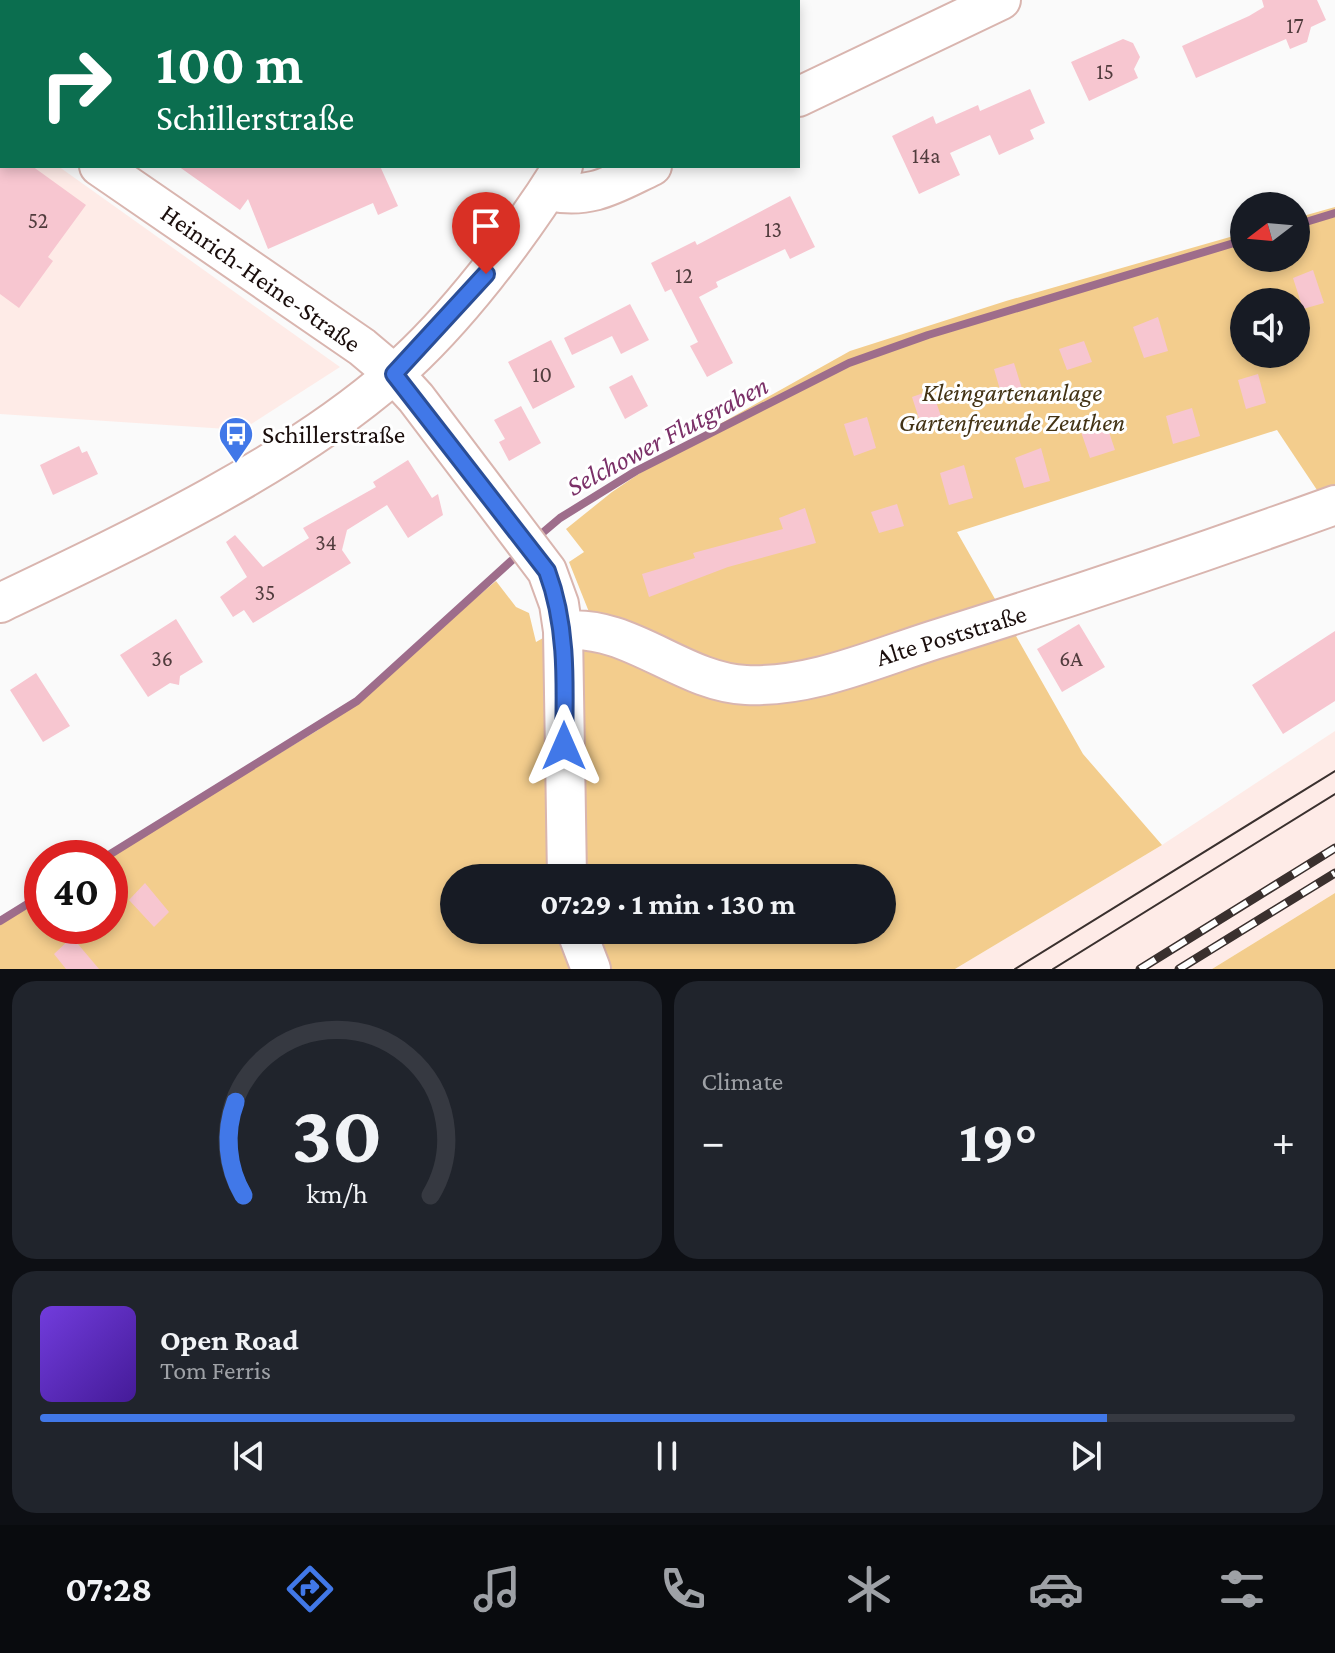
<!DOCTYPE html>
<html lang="en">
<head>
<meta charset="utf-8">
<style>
	:root { --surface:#171b24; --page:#20242c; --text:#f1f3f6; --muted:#9ea1a6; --line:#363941; --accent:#4178e8 }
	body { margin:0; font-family:"Crimson Pro",serif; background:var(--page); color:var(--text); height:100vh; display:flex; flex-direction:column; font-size:30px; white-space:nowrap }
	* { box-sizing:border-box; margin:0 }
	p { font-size:26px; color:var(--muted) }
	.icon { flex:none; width:44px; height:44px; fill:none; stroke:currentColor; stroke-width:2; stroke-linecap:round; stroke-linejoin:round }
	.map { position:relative; height:969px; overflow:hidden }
	.panel { display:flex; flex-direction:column; gap:12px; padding:12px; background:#0d0f14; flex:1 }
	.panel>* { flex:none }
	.guide { position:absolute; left:0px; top:0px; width:800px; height:168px; box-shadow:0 4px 12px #0003; background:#0b6e4f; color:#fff; overflow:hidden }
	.needle { width:52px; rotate:254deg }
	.controls { position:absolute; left:1230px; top:192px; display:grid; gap:16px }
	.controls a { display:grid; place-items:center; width:80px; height:80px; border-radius:50%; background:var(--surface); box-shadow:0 4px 12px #0003; font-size:40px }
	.speed { position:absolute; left:24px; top:840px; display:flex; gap:16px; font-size:40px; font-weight:700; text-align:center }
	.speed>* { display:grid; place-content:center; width:104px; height:104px; border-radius:50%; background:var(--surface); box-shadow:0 4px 12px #0003; line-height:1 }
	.speed .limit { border:12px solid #d22; background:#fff; color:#111 }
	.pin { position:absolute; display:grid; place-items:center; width:68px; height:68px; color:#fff; margin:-82px -34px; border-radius:50% 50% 50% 0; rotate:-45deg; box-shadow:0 0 8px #0007 }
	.pin .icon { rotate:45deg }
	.me { position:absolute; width:88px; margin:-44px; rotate:0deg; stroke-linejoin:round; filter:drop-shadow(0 0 6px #0008) }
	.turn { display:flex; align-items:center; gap:28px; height:168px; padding:0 24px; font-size:36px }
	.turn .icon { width:104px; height:104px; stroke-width:2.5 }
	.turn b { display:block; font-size:56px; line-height:68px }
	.big { font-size:60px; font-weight:700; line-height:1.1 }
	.panel .card { flex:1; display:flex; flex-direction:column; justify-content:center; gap:12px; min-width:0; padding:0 28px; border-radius:24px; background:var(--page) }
	.panel .dial { align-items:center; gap:0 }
	.dial svg { height:208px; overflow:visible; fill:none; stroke:var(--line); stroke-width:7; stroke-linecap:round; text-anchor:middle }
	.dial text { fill:var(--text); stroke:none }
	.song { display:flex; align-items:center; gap:24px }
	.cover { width:96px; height:96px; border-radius:12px; background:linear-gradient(135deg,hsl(260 70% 55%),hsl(260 70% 35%)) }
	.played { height:8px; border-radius:4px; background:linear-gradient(90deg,var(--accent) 85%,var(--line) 85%) }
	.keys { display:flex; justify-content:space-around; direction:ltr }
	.heat { display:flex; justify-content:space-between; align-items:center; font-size:44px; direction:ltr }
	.panel .tiles { flex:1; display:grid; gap:12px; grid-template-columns:1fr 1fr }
	.card:last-child { grid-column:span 2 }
	.trip { position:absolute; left:440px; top:864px; width:456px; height:80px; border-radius:40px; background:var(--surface); box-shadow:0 4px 12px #0003; font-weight:700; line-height:80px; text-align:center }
	.tab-bar { display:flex; height:128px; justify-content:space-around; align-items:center; background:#090b0e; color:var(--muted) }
	.tab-bar .icon { width:56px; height:56px }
	.tab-bar .current { color:var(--accent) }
	.tab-bar b { font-size:36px; color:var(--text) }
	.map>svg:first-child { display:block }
	.built { fill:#feebe7 }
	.green { fill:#f3cd8d; fill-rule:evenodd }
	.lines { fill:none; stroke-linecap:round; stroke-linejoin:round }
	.stream { stroke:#9e6d8b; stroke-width:8 }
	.building { fill:#f7c6d0 }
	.minor-casing { stroke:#d9b5af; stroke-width:42 }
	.minor { stroke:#fff; stroke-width:38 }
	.tram { stroke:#3a302e; stroke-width:2 }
	.rail-casing { stroke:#3a302e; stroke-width:9 }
	.rail { stroke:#fff; stroke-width:6; stroke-dasharray:18; stroke-linecap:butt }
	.route-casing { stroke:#2a4e97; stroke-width:20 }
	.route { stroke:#4178e8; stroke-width:14 }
	.labels { text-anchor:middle; stroke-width:6; stroke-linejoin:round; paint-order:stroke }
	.number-label { font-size:22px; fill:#513c3d }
	.street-label { font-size:26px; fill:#1a0e0c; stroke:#fff }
	.park-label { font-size:26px; font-style:italic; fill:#433315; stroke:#fff }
	.poi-label { font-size:26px; fill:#1a0e0c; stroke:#fff; text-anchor:start }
	.water-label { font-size:28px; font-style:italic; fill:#7b3068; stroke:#fff }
</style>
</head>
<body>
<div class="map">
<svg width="1335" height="969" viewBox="0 0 1335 969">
	<rect width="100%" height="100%" fill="#fafafa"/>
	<path class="built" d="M0,125L2,166H58L340,367L242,430L0,414Z
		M1335,731V893L1212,969H955L1162,845Z"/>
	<path class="green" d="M1335,207V517L1277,430L957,532L1083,754L1162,845L955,969H0V921L42,896V926H110V858H107L318,730L496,581L516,607L529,613L536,642L589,612L569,562L584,552L566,529L612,492L677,448L850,351L1006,301L1244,233V258H1296V218ZM1244,302H1296V354H1244ZM454,878H882V930H454Z
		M1335,893V969H1212Z"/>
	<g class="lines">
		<path class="stream" d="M1296,225L1335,213
			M534,540L560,518L636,471L849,363L928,335L1244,240
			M104,858L357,701L521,552
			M0,921L42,895"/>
	</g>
	<path class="building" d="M1262,0H1317L1326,20L1311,27L1307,42L1290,49L1286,39L1196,78L1182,46L1249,16L1264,7Z
		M1123,39L1133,43L1140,57L1134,69L1138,78L1089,101L1071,62Z
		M1030,89L1045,123L1030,130L1034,139L999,155L990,135L950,153L960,175L919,194L892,136L933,116L936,124L978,105L980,111Z
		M0,166H32L86,205L48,257L53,261L19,308L0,294Z
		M178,166H380L398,206L378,215L373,203L268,249L248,199L240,210Z
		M790,196L815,247L790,259L785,249L716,282L718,287L699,297L733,363L707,377L690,346L698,342L671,289L665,292L651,263L695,241L697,245Z
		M1313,270L1324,303L1303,309L1293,278Z
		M630,304L649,340L621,354L612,336L572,355L564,338Z
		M1158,317L1168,351L1144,358L1133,327Z
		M551,340L575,387L533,409L508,362Z
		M1084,341L1092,362L1067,370L1059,349Z
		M1014,363L1024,395L1003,400L994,369Z
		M1258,374L1266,403L1246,409L1238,380Z
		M632,375L648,406L625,419L609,387Z
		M932,390L943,422L922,428L912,397Z
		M521,406L541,443L509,461L499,442L505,439L494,420Z
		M1192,408L1200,436L1173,444L1166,416Z
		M867,417L876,448L854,456L844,424Z
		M1105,420L1115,450L1090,458L1080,429Z
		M79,446L82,453L87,451L98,474L53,495L40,465Z
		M1041,448L1050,481L1024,488L1015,458Z
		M408,460L432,498L438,494L443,515L408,538L387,505L347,530L342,550L351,563L253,623L244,610L233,617L220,597L247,577L226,542L235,535L263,567L309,538L303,528L376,487L373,482Z
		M964,465L973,498L949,505L940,473Z
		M897,504L904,526L879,533L871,512Z
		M805,508L816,543L728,567L649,597L642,574L695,558L693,553L783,529L779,518Z
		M176,619L203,662L180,676L179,685L170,683L148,697L120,655Z
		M1079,624L1105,667L1062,692L1037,649Z
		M1335,631V701L1283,734L1252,685Z
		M36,673L70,726L43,742L10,690Z
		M145,883L169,912L154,927L129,900Z
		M72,937L99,969H66L54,954Z"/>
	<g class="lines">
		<g class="minor-casing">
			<path id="minor" d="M449,0V2
				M670,2L672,0
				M798,97L1001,0
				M0,98L2,99
				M99,166L362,347L394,374L416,398L547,571L559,604L563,631L567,878
				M548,191C591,200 614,184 652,166
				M0,603C128,542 288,467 394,374C456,320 520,235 563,166
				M563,631C629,623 681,682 746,685C810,688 874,659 934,640C1069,598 1202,553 1335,505
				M576,930L591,969"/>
		</g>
		<use href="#minor" class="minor"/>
		<path class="tram" d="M1015,969L1335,771
			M1053,969L1335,794"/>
		<g class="rail-casing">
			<path id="rail" d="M1140,969L1335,848
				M1179,969L1335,873"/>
		</g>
		<use href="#rail" class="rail"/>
	</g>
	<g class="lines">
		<g class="route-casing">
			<path id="route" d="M486,274L394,374L547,571C568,627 565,686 564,746"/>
		</g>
		<use href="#route" class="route"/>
	</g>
	<defs>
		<g id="bus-pin" transform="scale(1.8)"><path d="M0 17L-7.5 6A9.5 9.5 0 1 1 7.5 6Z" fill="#4178e8" stroke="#fff"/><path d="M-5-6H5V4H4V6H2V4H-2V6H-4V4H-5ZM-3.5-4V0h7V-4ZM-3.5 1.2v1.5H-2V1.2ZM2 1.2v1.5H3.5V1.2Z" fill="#fff"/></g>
	</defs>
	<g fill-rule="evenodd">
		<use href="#bus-pin" x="236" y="434"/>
	</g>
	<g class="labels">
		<g class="number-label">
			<text x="1295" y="33">17</text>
			<text x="1105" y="79">15</text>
			<text x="926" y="163">14a</text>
			<text x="38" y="228">52</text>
			<text x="773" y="237">13</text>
			<text x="684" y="283">12</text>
			<text x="542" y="382">10</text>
			<text x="326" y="550">34</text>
			<text x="265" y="600">35</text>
			<text x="162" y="666">36</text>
			<text x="1071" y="666">6A</text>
		</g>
		<g class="street-label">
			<text transform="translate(261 278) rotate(35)" y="9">Heinrich-Heine-Straße</text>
			<text transform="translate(951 635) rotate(-17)" y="9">Alte Poststraße</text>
		</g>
		<g class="park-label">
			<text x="1012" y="401">Kleingartenanlage<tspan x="1012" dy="30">Gartenfreunde Zeuthen</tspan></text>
		</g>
		<g class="poi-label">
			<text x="262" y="443">Schillerstraße</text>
		</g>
		<g class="water-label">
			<text transform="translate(667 435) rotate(-28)" y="10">Selchower Flutgraben</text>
		</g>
	</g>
</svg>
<div class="controls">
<a><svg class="needle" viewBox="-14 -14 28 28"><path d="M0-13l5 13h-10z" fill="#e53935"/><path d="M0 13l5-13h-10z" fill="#9ea1a6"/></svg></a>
<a><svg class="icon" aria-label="sound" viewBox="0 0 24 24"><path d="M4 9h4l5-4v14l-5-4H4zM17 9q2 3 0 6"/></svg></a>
</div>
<div class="speed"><div class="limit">40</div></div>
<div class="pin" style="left:486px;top:274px;background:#d93025"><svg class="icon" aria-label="arrive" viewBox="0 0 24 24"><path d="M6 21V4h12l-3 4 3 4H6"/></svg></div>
<svg class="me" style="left:564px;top:746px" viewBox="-20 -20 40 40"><path d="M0-17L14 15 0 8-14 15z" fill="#4178e8" stroke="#fff" stroke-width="4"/></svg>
<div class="trip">07:29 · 1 min · 130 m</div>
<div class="guide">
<div class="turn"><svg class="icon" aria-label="right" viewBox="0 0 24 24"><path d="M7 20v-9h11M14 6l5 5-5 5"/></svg><div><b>100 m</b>Schillerstraße</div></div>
</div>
</div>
<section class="panel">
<div class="tiles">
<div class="card dial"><svg viewBox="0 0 100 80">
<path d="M14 69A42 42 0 1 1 86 69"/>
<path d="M14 69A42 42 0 0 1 11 33" stroke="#4178e8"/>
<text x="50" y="56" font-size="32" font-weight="700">30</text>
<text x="50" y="72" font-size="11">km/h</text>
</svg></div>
<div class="card"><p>Climate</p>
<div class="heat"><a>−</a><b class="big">19°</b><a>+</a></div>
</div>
<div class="card">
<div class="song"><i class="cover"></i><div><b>Open Road</b><p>Tom Ferris</p></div></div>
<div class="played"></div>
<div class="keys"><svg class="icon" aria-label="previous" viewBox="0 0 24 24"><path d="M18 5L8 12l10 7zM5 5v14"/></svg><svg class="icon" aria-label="pause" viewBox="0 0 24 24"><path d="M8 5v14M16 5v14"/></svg><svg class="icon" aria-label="next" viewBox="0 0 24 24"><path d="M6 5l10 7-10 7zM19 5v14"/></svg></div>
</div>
</div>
</section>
<nav class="tab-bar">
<b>07:28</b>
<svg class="icon current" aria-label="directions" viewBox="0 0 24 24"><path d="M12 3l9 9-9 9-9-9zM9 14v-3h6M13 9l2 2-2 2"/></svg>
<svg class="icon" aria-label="music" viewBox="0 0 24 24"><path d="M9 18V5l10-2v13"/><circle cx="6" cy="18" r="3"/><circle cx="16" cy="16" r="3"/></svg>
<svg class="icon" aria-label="phone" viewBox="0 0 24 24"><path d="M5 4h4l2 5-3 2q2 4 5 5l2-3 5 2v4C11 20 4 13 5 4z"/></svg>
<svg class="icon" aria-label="climate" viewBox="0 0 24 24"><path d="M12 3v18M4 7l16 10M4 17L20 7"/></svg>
<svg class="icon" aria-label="car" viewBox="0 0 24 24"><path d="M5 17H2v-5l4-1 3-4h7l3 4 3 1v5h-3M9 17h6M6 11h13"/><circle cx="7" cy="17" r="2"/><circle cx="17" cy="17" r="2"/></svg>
<svg class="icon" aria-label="filters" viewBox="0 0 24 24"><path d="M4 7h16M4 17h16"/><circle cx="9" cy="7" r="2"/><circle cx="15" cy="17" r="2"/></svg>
</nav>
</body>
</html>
